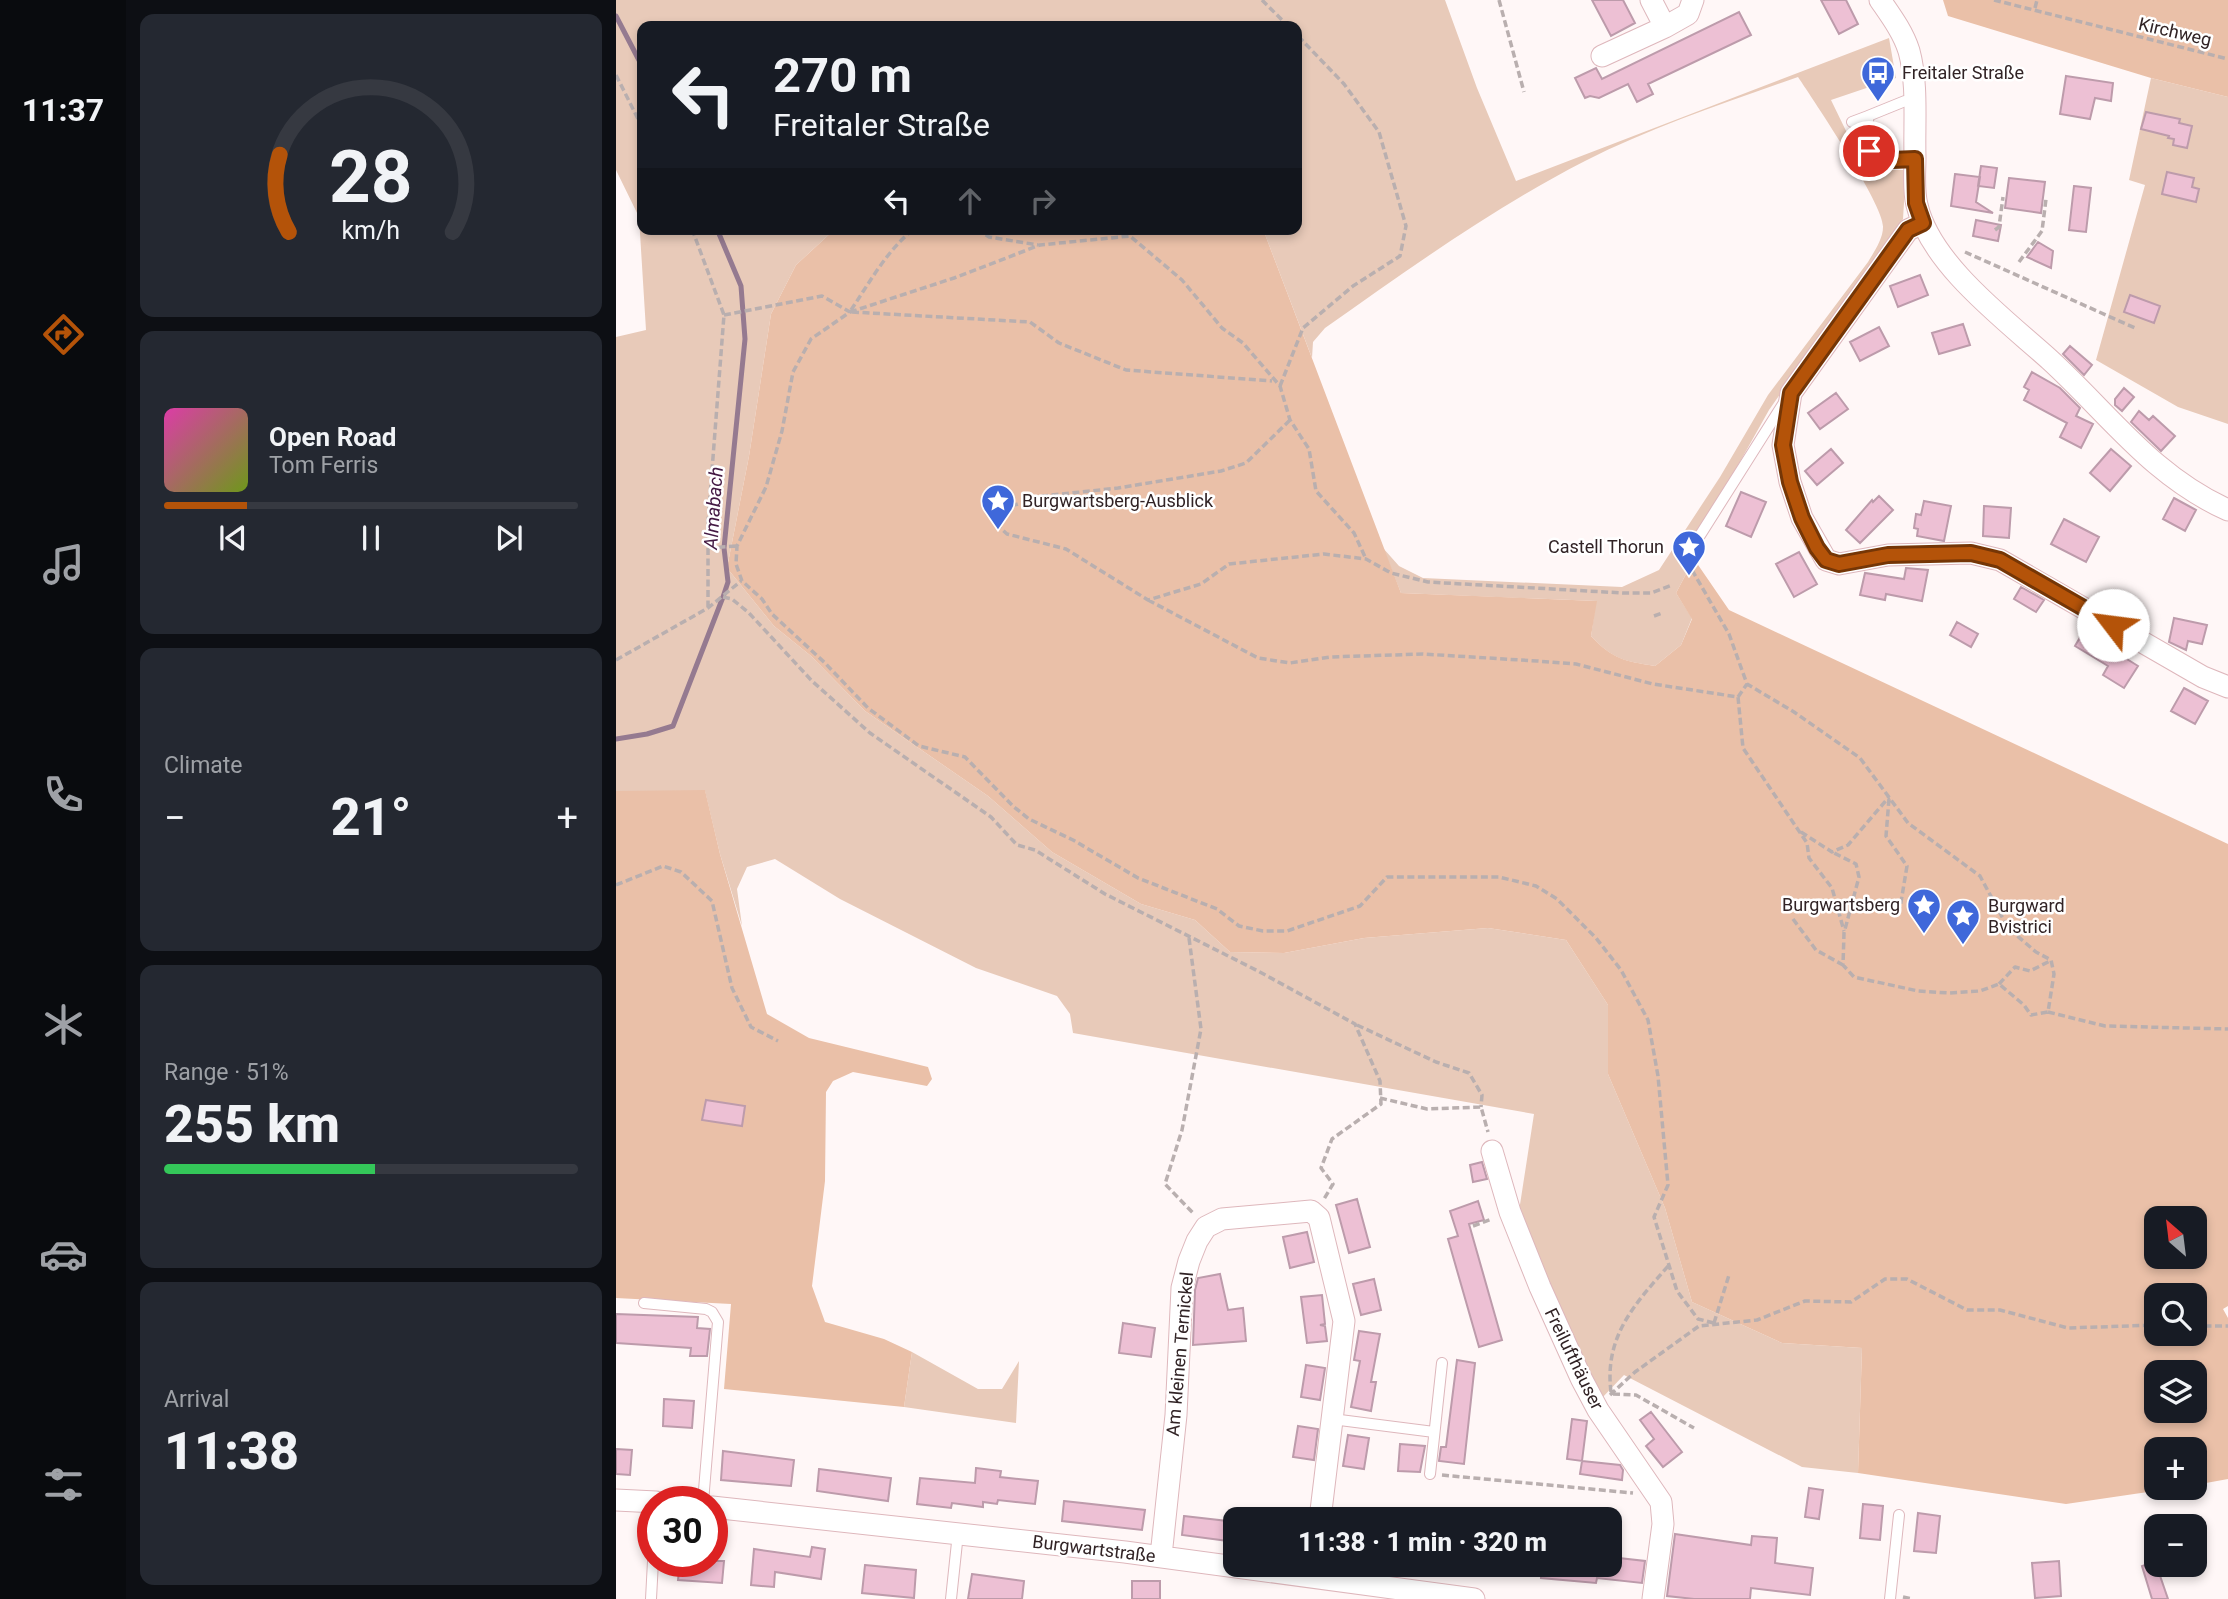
<!DOCTYPE html>
<html lang="en">
<head>
<meta charset="utf-8">
<style>
	:root { --surface:#171b24; --page:#242831; --text:#f1f3f6; --muted:#9ea1a6; --line:#363941; --accent:#b45309 }
	body { margin:0; font-family:Roboto,sans-serif; background:var(--page); color:var(--text); height:100vh; display:flex; flex-direction:column; font-size:26px; white-space:nowrap }
	* { box-sizing:border-box; margin:0 }
	p { font-size:23px; color:var(--muted) }
	.icon { flex:none; width:38px; height:38px; fill:none; stroke:currentColor; stroke-width:2; stroke-linecap:round; stroke-linejoin:round }
	.map { position:relative; flex:1; overflow:hidden }
	.panel { display:flex; flex-direction:column; gap:14px; padding:14px; background:#0d0f14; width:490px }
	.panel>* { flex:none }
	.top-card { position:absolute; left:21px; top:21px; width:665px; height:214px; border-radius:14px; box-shadow:0 4px 10px #0003; background:#171b24; color:var(--text); overflow:hidden }
	.needle { width:46px; rotate:332deg }
	.buttons { position:absolute; left:1528px; top:1206px; display:grid; gap:14px }
	.buttons a { display:grid; place-items:center; width:63px; height:63px; border-radius:14px; background:var(--surface); box-shadow:0 4px 10px #0003; font-size:35px }
	.speed { position:absolute; left:21px; top:1486px; display:flex; gap:14px; font-size:35px; font-weight:700; text-align:center }
	.speed>* { display:grid; place-content:center; width:91px; height:91px; border-radius:50%; background:var(--surface); box-shadow:0 4px 10px #0003; line-height:1 }
	.speed .limit { border:10px solid #d22; background:#fff; color:#111 }
	.pin { position:absolute; display:grid; place-items:center; width:60px; height:60px; color:#fff; margin:-30px; border:4px solid #fff; border-radius:50%; box-shadow:0 2px 7px #0007 }
	.me { position:absolute; width:77px; margin:-38px; rotate:300deg; stroke-linejoin:round; filter:drop-shadow(0 0 5px #0008) }
	.turn { display:flex; align-items:center; gap:24px; height:147px; padding:0 21px; font-size:32px }
	.turn .icon { width:91px; height:91px; stroke-width:2.5 }
	.turn b { display:block; font-size:49px; line-height:60px }
	.lanes { display:flex; align-items:center; height:66px; padding:0 21px; background:#0003; justify-content:center; gap:35px; direction:ltr }
	.lanes .off { opacity:.35 }
	.big { font-size:52px; font-weight:800; line-height:1.1 }
	.panel .card { flex:1; display:flex; flex-direction:column; justify-content:center; gap:10px; min-width:0; padding:0 24px; border-radius:14px; background:var(--page) }
	.panel .dial { align-items:center; gap:0 }
	.dial svg { height:182px; overflow:visible; fill:none; stroke:var(--line); stroke-width:7; stroke-linecap:round; text-anchor:middle }
	.dial text { fill:var(--text); stroke:none }
	.song { display:flex; align-items:center; gap:21px }
	.cover { width:84px; height:84px; border-radius:10px; background:linear-gradient(135deg,hsl(320 70% 55%),hsl(80 70% 35%)) }
	.played { height:7px; border-radius:4px; background:linear-gradient(90deg,var(--accent) 20%,var(--line) 20%) }
	.keys { display:flex; justify-content:space-around; direction:ltr }
	.heat { display:flex; justify-content:space-between; align-items:center; font-size:38px; direction:ltr }
	.charge { height:10px; border-radius:5px; background:linear-gradient(90deg,#34c759 51%,var(--line) 0) }
	.trip { position:absolute; left:607px; top:1507px; width:399px; height:70px; border-radius:14px; background:var(--surface); box-shadow:0 4px 10px #0003; font-weight:800; line-height:70px; text-align:center }
	main { display:flex; flex:1; min-height:0 }
	.menu { display:flex; flex-direction:column; width:126px; justify-content:space-around; align-items:center; background:#090b0e; color:var(--muted) }
	.menu .icon { width:49px; height:49px }
	.menu .on { color:var(--accent) }
	.menu b { font-size:32px; color:var(--text) }
	.map>svg:first-child { display:block }
	.green { fill:#e8cab9 }
	.forest { fill:#eac0a8; fill-rule:evenodd }
	.lines { fill:none; stroke-linecap:round; stroke-linejoin:round }
	.stream { stroke:#957a90; stroke-width:5 }
	.building { fill:#edc0d4; stroke:#bd9bab; stroke-width:2 }
	.lane-casing { stroke:#deb7bc; stroke-width:12 }
	.street-casing { stroke:#deb7bc; stroke-width:23 }
	.path { stroke:#b9afaf; stroke-width:3.5; stroke-dasharray:7 3.5; stroke-linecap:butt }
	.lane { stroke:#fff; stroke-width:10 }
	.street { stroke:#fff; stroke-width:21 }
	.route-casing { stroke:#753606; stroke-width:18 }
	.route { stroke:#b45309; stroke-width:12 }
	.labels { text-anchor:middle; stroke-width:5; stroke-linejoin:round; paint-order:stroke }
	.street-label { font-size:18px; fill:#312325; stroke:#fff }
	.poi-label { font-size:18px; fill:#312325; stroke:#fff; text-anchor:start }
	.water-label { font-size:19px; font-style:italic; fill:#431943; stroke:#fff }
</style>
</head>
<body>
<main>
<nav class="menu">
<b>11:37</b>
<svg class="icon on" aria-label="directions" viewBox="0 0 24 24"><path d="M12 3l9 9-9 9-9-9zM9 14v-3h6M13 9l2 2-2 2"/></svg>
<svg class="icon" aria-label="music" viewBox="0 0 24 24"><path d="M9 18V5l10-2v13"/><circle cx="6" cy="18" r="3"/><circle cx="16" cy="16" r="3"/></svg>
<svg class="icon" aria-label="phone" viewBox="0 0 24 24"><path d="M5 4h4l2 5-3 2q2 4 5 5l2-3 5 2v4C11 20 4 13 5 4z"/></svg>
<svg class="icon" aria-label="climate" viewBox="0 0 24 24"><path d="M12 3v18M4 7l16 10M4 17L20 7"/></svg>
<svg class="icon" aria-label="car" viewBox="0 0 24 24"><path d="M5 17H2v-5l4-1 3-4h7l3 4 3 1v5h-3M9 17h6M6 11h13"/><circle cx="7" cy="17" r="2"/><circle cx="17" cy="17" r="2"/></svg>
<svg class="icon" aria-label="filters" viewBox="0 0 24 24"><path d="M4 7h16M4 17h16"/><circle cx="9" cy="7" r="2"/><circle cx="15" cy="17" r="2"/></svg>
</nav>
<section class="panel">
<div class="card dial"><svg viewBox="0 0 100 80">
<path d="M14 69A42 42 0 1 1 86 69"/>
<path d="M14 69A42 42 0 0 1 10 35" stroke="#b45309"/>
<text x="50" y="56" font-size="32" font-weight="700">28</text>
<text x="50" y="72" font-size="11">km/h</text>
</svg></div>
<div class="card">
<div class="song"><i class="cover"></i><div><b>Open Road</b><p>Tom Ferris</p></div></div>
<div class="played"></div>
<div class="keys"><svg class="icon" aria-label="previous" viewBox="0 0 24 24"><path d="M18 5L8 12l10 7zM5 5v14"/></svg><svg class="icon" aria-label="pause" viewBox="0 0 24 24"><path d="M8 5v14M16 5v14"/></svg><svg class="icon" aria-label="next" viewBox="0 0 24 24"><path d="M6 5l10 7-10 7zM19 5v14"/></svg></div>
</div>
<div class="card"><p>Climate</p>
<div class="heat"><a>−</a><b class="big">21°</b><a>+</a></div>
</div>
<div class="card"><p>Range · 51%</p><b class="big">255 km</b><div class="charge"></div></div>
<div class="card"><p>Arrival</p><b class="big">11:38</b></div>
</section>
<div class="map">
<svg width="1612" height="1599" viewBox="0 0 1612 1599">
	<rect width="100%" height="100%" fill="#fff7f7"/>
	<path class="green" d="M0,0H829L861,88L900,181L1273,38L1280,78L1215,100L1249,170H1290L1287,219L1153,410L1112,483L1070,547L1078,559L1060,593L1076,618L1065,645L1039,666C1007,661 997,659 975,636L980,601L785,593L767,548L783,566L807,578L1006,587L1043,570L1104,477L1152,395L1252,262C1258,252 1267,239 1267,227C1268,205 1198,101 1182,77C1111,102 1036,127 969,161C877,208 793,269 709,328L697,342L696,358L647,229H681V26H26V229H219L180,265L155,314L133,456L111,568L158,626L195,656L249,711L372,796L436,852L525,904L579,920L614,952L668,953L748,938L872,928L950,940L992,1005V1074L1049,1208L1076,1302L1166,1343L1246,1348L1242,1473L1186,1467L1008,1375L984,1400L903,1211L918,1114L457,1033L454,1014L441,996L360,968L224,899L159,859L131,867L121,889L126,926L104,854L89,791H0V337L30,330L23,217L0,170Z
		M1535,78L1612,97V424L1562,407L1480,360L1529,185L1513,180Z
		M296,1352L362,1389H386L403,1361L400,1423L288,1407Z"/>
	<path class="forest" d="M1327,0H1612V97L1535,78L1332,16Z
		M219,229H647L785,593L981,601L975,636C997,659 1008,661 1039,666L1065,645L1076,619L1060,593L1078,559L1113,610L1612,844V1306L1607,1309L1612,1318V1479L1579,1485L1578,1449H1540V1488H1559L1450,1504L1242,1473L1246,1348L1166,1343L1076,1302L1049,1208L992,1074V1005L950,940L872,928L748,938L668,953L614,952L579,920L525,904L436,852L372,796L249,711L195,656L158,626L111,568L133,456L155,314L180,265ZM1540,1218H1578V1256H1540ZM1540,1295H1578V1334H1540ZM1540,1372H1578V1410H1540Z
		M89,790L104,854L151,1014L193,1038L312,1067L316,1079L311,1086L237,1072L217,1081L210,1092L209,1181L196,1286L209,1322L268,1339L296,1352L288,1407L108,1389L115,1304L0,1298V791Z"/>
	<g class="lines">
		<path class="stream" d="M0,16L26,66
			M0,739L31,734L57,726L107,597L112,582L108,548L129,339L125,286L101,229"/>
	</g>
	<path class="building" d="M976,0H1007L1019,23L995,36Z
		M1205,0H1230L1242,24L1223,34Z
		M1123,12L1135,35L1032,84L1037,94L1021,102L1012,84L983,98L974,96L969,98L959,78L980,68L986,79Z
		M1450,76L1497,83L1495,101L1479,98L1474,119L1444,114Z
		M1530,112L1564,119L1563,123L1576,126L1571,148L1557,145L1558,139L1552,138L1553,136L1525,129Z
		M1365,166L1381,168L1378,188L1362,186Z
		M1551,172L1578,178L1576,187L1583,189L1580,202L1546,194Z
		M1339,174L1364,177L1360,202L1377,213L1335,206Z
		M1393,178L1429,182L1425,213L1389,208Z
		M1458,186L1475,188L1470,232L1453,230Z
		M1360,220L1385,225L1382,241L1357,236Z
		M1422,242L1437,251L1435,268L1411,257Z
		M1304,275L1312,295L1282,307L1274,286Z
		M1514,295L1544,306L1538,323L1508,312Z
		M1347,324L1354,345L1323,354L1316,333Z
		M1263,327L1273,346L1244,361L1234,342Z
		M1454,346L1476,365L1468,375L1447,354Z
		M1416,372L1444,388L1464,408L1460,416L1477,424L1465,448L1444,437L1451,423L1408,400L1413,390L1408,387Z
		M1508,388L1518,397L1506,411L1499,405V399Z
		M1220,393L1232,409L1204,429L1192,413Z
		M1523,411L1533,420L1537,416L1559,436L1545,451L1515,422Z
		M1215,449L1227,463L1201,485L1189,471Z
		M1495,449L1515,466L1494,491L1474,473Z
		M1125,492L1150,502L1135,537L1110,526Z
		M1263,496L1277,510L1244,543L1230,530L1256,500L1257,502Z
		M1558,498L1580,510L1569,531L1547,519Z
		M1308,501L1335,506L1328,541L1301,536L1302,529L1298,528L1300,514L1305,515Z
		M1368,506L1395,508L1393,538L1367,536Z
		M1448,519L1483,537L1470,562L1435,544Z
		M1183,552L1201,584L1178,597L1160,564Z
		M1290,568L1312,570L1306,601L1270,594L1269,600L1244,595L1249,573L1288,579Z
		M1405,587L1428,600L1420,612L1398,599Z
		M1558,618L1591,625L1586,644L1572,641L1570,650L1553,642Z
		M1341,622L1362,634L1355,647L1334,635Z
		M1469,629L1492,643L1490,646L1522,666L1508,688L1487,675L1492,666L1459,646Z
		M1568,688L1592,701L1579,724L1555,711Z
		M90,1100L129,1106L126,1126L86,1120Z
		M866,1162L871,1179L857,1182L854,1165Z
		M741,1199L754,1247L733,1253L720,1205Z
		M862,1201L868,1220L853,1224L886,1340L863,1347L832,1239L842,1236L834,1211Z
		M691,1232L698,1262L674,1268L667,1237Z
		M604,1274L612,1310L627,1308L630,1341L577,1345L579,1290L582,1278Z
		M758,1279L765,1310L745,1315L737,1284Z
		M706,1295L709,1324L704,1325L709,1326L711,1341L691,1343L685,1297Z
		M0,1314L82,1317L81,1328L94,1329L91,1356H74L75,1348L0,1343Z
		M507,1323L539,1328L535,1357L503,1353Z
		M743,1331L764,1334L755,1382H760L755,1411L735,1407L744,1361L738,1360Z
		M841,1360L859,1363L848,1464L823,1461L825,1447H830Z
		M690,1365L709,1368L704,1400L685,1397Z
		M48,1399L78,1401L76,1428L47,1426Z
		M1035,1412L1066,1452L1047,1467L1030,1446L1038,1439L1024,1420Z
		M956,1419L971,1421L966,1461L951,1459Z
		M682,1426L702,1429L698,1460L677,1457Z
		M732,1435L753,1438L748,1469L727,1466Z
		M784,1444L809,1446L804,1472L782,1471Z
		M0,1449L16,1450L14,1475L0,1474Z
		M107,1451L178,1460L175,1486L105,1480Z
		M966,1461L1004,1465L1007,1470L1006,1480L964,1474Z
		M360,1468L385,1471L384,1477L422,1481L419,1504L382,1500L381,1504L367,1502V1507L336,1503L335,1508L301,1504L304,1478L359,1483Z
		M203,1469L275,1478L272,1501L201,1491Z
		M1193,1488L1207,1490L1203,1519L1189,1517Z
		M448,1501L529,1510L526,1530L446,1521Z
		M1247,1504L1267,1506L1264,1540L1244,1538Z
		M1302,1513L1324,1516L1320,1553L1298,1551Z
		M568,1516L620,1522V1542L566,1535Z
		M1059,1534L1135,1545L1136,1536L1161,1538L1159,1563L1197,1568L1194,1595L1135,1588L1134,1599H1078L1051,1596Z
		M196,1547L209,1549L205,1579L159,1572L158,1587L135,1585L138,1549L194,1557Z
		M994,1557L1029,1561L1026,1583L981,1578L980,1583L925,1578L926,1564H994Z
		M64,1561H108L106,1583L62,1580Z
		M1443,1561L1445,1596L1419,1598L1416,1563Z
		M1540,1561V1564L1552,1599H1536L1526,1566Z
		M249,1565L300,1570L298,1598L246,1593Z
		M356,1574L408,1581L406,1599H352Z
		M516,1581H544V1599H516Z"/>
	<g class="lines">
		<g class="lane-casing">
			<path id="lane" d="M1298,101H1289L1252,116L1253,151L1276,160L1299,159
				M1236,122L1252,116
				M1069,559L1169,401
				M28,1303L90,1309L96,1312L102,1322L87,1502
				M716,1419L818,1432
				M814,1474L826,1363
				M35,1599L37,1561
				M335,1599L342,1533
				M1274,1599L1283,1515"/>
		</g>
		<g class="street-casing">
			<path id="street" d="M1264,0C1275,16 1287,32 1293,51C1302,84 1298,123 1299,157C1299,172 1297,190 1301,205C1314,264 1391,321 1434,360C1493,414 1536,476 1612,510
				M1049,27L1072,14L1077,0
				M986,56L1049,27L1035,0
				M1307,223L1292,230L1175,393L1167,445L1174,482L1186,518L1210,560L1223,564L1272,555L1355,553L1384,560L1587,677L1612,687
				M876,1151L894,1212L924,1287L965,1378L982,1410L1045,1502L1047,1524L1037,1599
				M0,1500L40,1502
				M96,1507L509,1552L858,1599
				M545,1556L560,1415L566,1288L573,1261L581,1241L590,1227L606,1219L695,1211L703,1218L728,1321L704,1519"/>
		</g>
		<path class="path" d="M646,0L672,26
			M883,0L908,92
			M1378,0L1612,59
			M1419,8L1421,0
			M0,75L26,127
			M76,229L108,315L92,522V608
			M361,229L373,237L422,245
			M1379,230L1383,227L1387,197
			M1349,252L1519,328
			M1403,262L1426,231L1430,199
			M235,310C254,282 271,250 298,229
			M234,312L338,278L424,245L514,236L566,280L606,328L627,343L664,386L674,420L693,449L700,491L738,533L750,559
			M236,312L414,322L443,343L510,370L656,381
			M108,315L206,296L234,312L195,339L177,372L166,431L150,487L121,546L120,564L126,581L146,599L156,614L209,663L252,708L303,746L349,757L398,807L413,819L457,840L522,878L601,909L623,926L647,931H671L744,906L771,877H883L920,886L941,899L980,938L1005,970L1032,1020L1042,1076L1052,1185L1038,1217L1061,1291L1082,1319L1098,1323
			M664,386L687,328L737,286L784,256L790,226L763,132L728,84L681,35
			M674,420L630,463L605,471L502,488L427,496L386,509L381,525L391,534L450,549L532,600L585,584L613,564L708,554L750,559L775,573L812,582L1007,593H1035L1056,585
			M92,548L121,546
			M1076,570L1113,634L1131,684L1178,712L1244,758L1292,823L1364,876L1392,928L1420,952L1435,960L1438,974L1432,1012L1415,1015L1408,1005L1383,984L1364,991L1333,993L1302,991L1238,977L1227,965L1228,933L1243,877L1240,864L1216,852
			M107,597L116,599L133,613L196,681L254,733L375,817L401,845L419,850L489,894L642,971L739,1024L764,1081L765,1104L716,1139L705,1168L717,1184L708,1199
			M532,600L642,658L674,663L714,657L807,654L921,661L960,664L1037,684L1122,697L1127,748L1191,843L1193,858L1216,888L1228,931
			M1038,616L1046,613
			M0,660L92,608L125,581
			M1122,697L1131,684
			M1273,799L1270,836L1291,866L1284,908
			M1185,832L1216,852L1232,845L1273,797
			M0,885L47,866L65,872L96,901L116,988L135,1027L162,1041
			M1177,919L1200,950L1227,965
			M573,938L585,1029L566,1130L549,1184L577,1213
			M1383,984L1399,967L1414,971L1434,961
			M1432,1012L1489,1026L1612,1029
			M741,1025L820,1062L853,1073L866,1095L865,1107
			M764,1098L811,1109L865,1107L872,1132
			M857,1226L876,1219
			M1098,1323L1113,1275
			M1578,1326H1612
			M995,1392C988,1336 1019,1304 1053,1265
			M997,1394L1020,1395L1078,1428
			M994,1395L1019,1372L1083,1326L1141,1320L1189,1301L1235,1302L1269,1279H1291L1351,1310H1384L1452,1328L1540,1325
			M826,1475L1017,1493
			M1287,1597L1296,1599"/>
		<use href="#lane" class="lane"/>
		<use href="#street" class="street"/>
	</g>
	<g class="lines">
		<g class="route-casing">
			<path id="route" d="M1253,151L1276,160L1299,159L1300,203L1307,223L1292,230L1175,393L1167,445L1174,482L1186,518L1201,548L1210,560L1223,564L1272,555L1355,553L1384,560L1497,625"/>
		</g>
		<use href="#route" class="route"/>
	</g>
	<defs>
		<g id="bus-pin" transform="scale(1.75)"><path d="M0 17L-7.5 6A9.5 9.5 0 1 1 7.5 6Z" fill="#3f68da" stroke="#fff"/><path d="M-5-6H5V4H4V6H2V4H-2V6H-4V4H-5ZM-3.5-4V0h7V-4ZM-3.5 1.2v1.5H-2V1.2ZM2 1.2v1.5H3.5V1.2Z" fill="#fff"/></g>
		<g id="sight-pin" transform="scale(1.75)"><path d="M0 17L-7.5 6A9.5 9.5 0 1 1 7.5 6Z" fill="#3f68da" stroke="#fff"/><path d="M0-6L1.8-2.2L6-1.7L2.9 1.2L3.7 5.4L0 3.3L-3.7 5.4L-2.9 1.2L-6-1.7L-1.8-2.2Z" fill="#fff"/></g>
	</defs>
	<g fill-rule="evenodd">
		<use href="#bus-pin" x="1262" y="73"/>
		<use href="#sight-pin" x="382" y="501"/>
		<use href="#sight-pin" x="1073" y="547"/>
		<use href="#sight-pin" x="1308" y="905"/>
		<use href="#sight-pin" x="1347" y="916"/>
	</g>
	<g class="labels">
		<g class="street-label">
			<text transform="translate(1559 32) rotate(13)" y="6">Kirchweg</text>
			<text transform="translate(564 1354) rotate(-85)" y="6">Am kleinen Ternickel</text>
			<text transform="translate(958 1359) rotate(64)" y="6">Freilufthäuser</text>
			<text transform="translate(478 1549) rotate(7)" y="6">Burgwartstraße</text>
		</g>
		<g class="poi-label">
			<text x="1286" y="79">Freitaler Straße</text>
			<text x="406" y="507">Burgwartsberg-Ausblick</text>
			<text x="1048" y="553" text-anchor="end">Castell Thorun</text>
			<text x="1284" y="911" text-anchor="end">Burgwartsberg</text>
			<text x="1372" y="912">Burgward<tspan x="1372" dy="21">Bvistrici</tspan></text>
		</g>
		<g class="water-label">
			<text transform="translate(97 508) rotate(-86)" y="7">Almabach</text>
		</g>
	</g>
</svg>
<div class="buttons">
<a><svg class="needle" viewBox="-14 -14 28 28"><path d="M0-13l5 13h-10z" fill="#e53935"/><path d="M0 13l5-13h-10z" fill="#9ea1a6"/></svg></a>
<a><svg class="icon" aria-label="search" viewBox="0 0 24 24"><circle cx="10" cy="10" r="6"/><path d="M15 15l6 6"/></svg></a>
<a><svg class="icon" aria-label="layers" viewBox="0 0 24 24"><path d="M12 4l9 5-9 5-9-5zM3 14l9 5 9-5"/></svg></a>
<a>+</a>
<a>−</a>
</div>
<div class="speed"><div class="limit">30</div></div>
<div class="pin" style="left:1253px;top:151px;background:#d93025"><svg class="icon" aria-label="arrive" viewBox="0 0 24 24"><path d="M6 21V4h12l-3 4 3 4H6"/></svg></div>
<svg class="me" style="left:1497px;top:625px" viewBox="-20 -20 40 40"><circle r="19" fill="#fff"/><path d="M0-13L10 11 0 6-10 11z" fill="#b45309"/></svg>
<div class="trip">11:38 · 1 min · 320 m</div>
<div class="top-card">
<div class="turn"><svg class="icon" aria-label="left" viewBox="0 0 24 24"><path d="M17 20v-9H6M10 6l-5 5 5 5"/></svg><div><b>270 m</b>Freitaler Straße</div></div>
<div class="lanes"><svg class="icon" aria-label="left" viewBox="0 0 24 24"><path d="M17 20v-9H6M10 6l-5 5 5 5"/></svg><svg class="icon off" aria-label="ahead" viewBox="0 0 24 24"><path d="M12 20V5M6 11l6-6 6 6"/></svg><svg class="icon off" aria-label="right" viewBox="0 0 24 24"><path d="M7 20v-9h11M14 6l5 5-5 5"/></svg></div>
</div>
</div>
</main>
</body>
</html>
